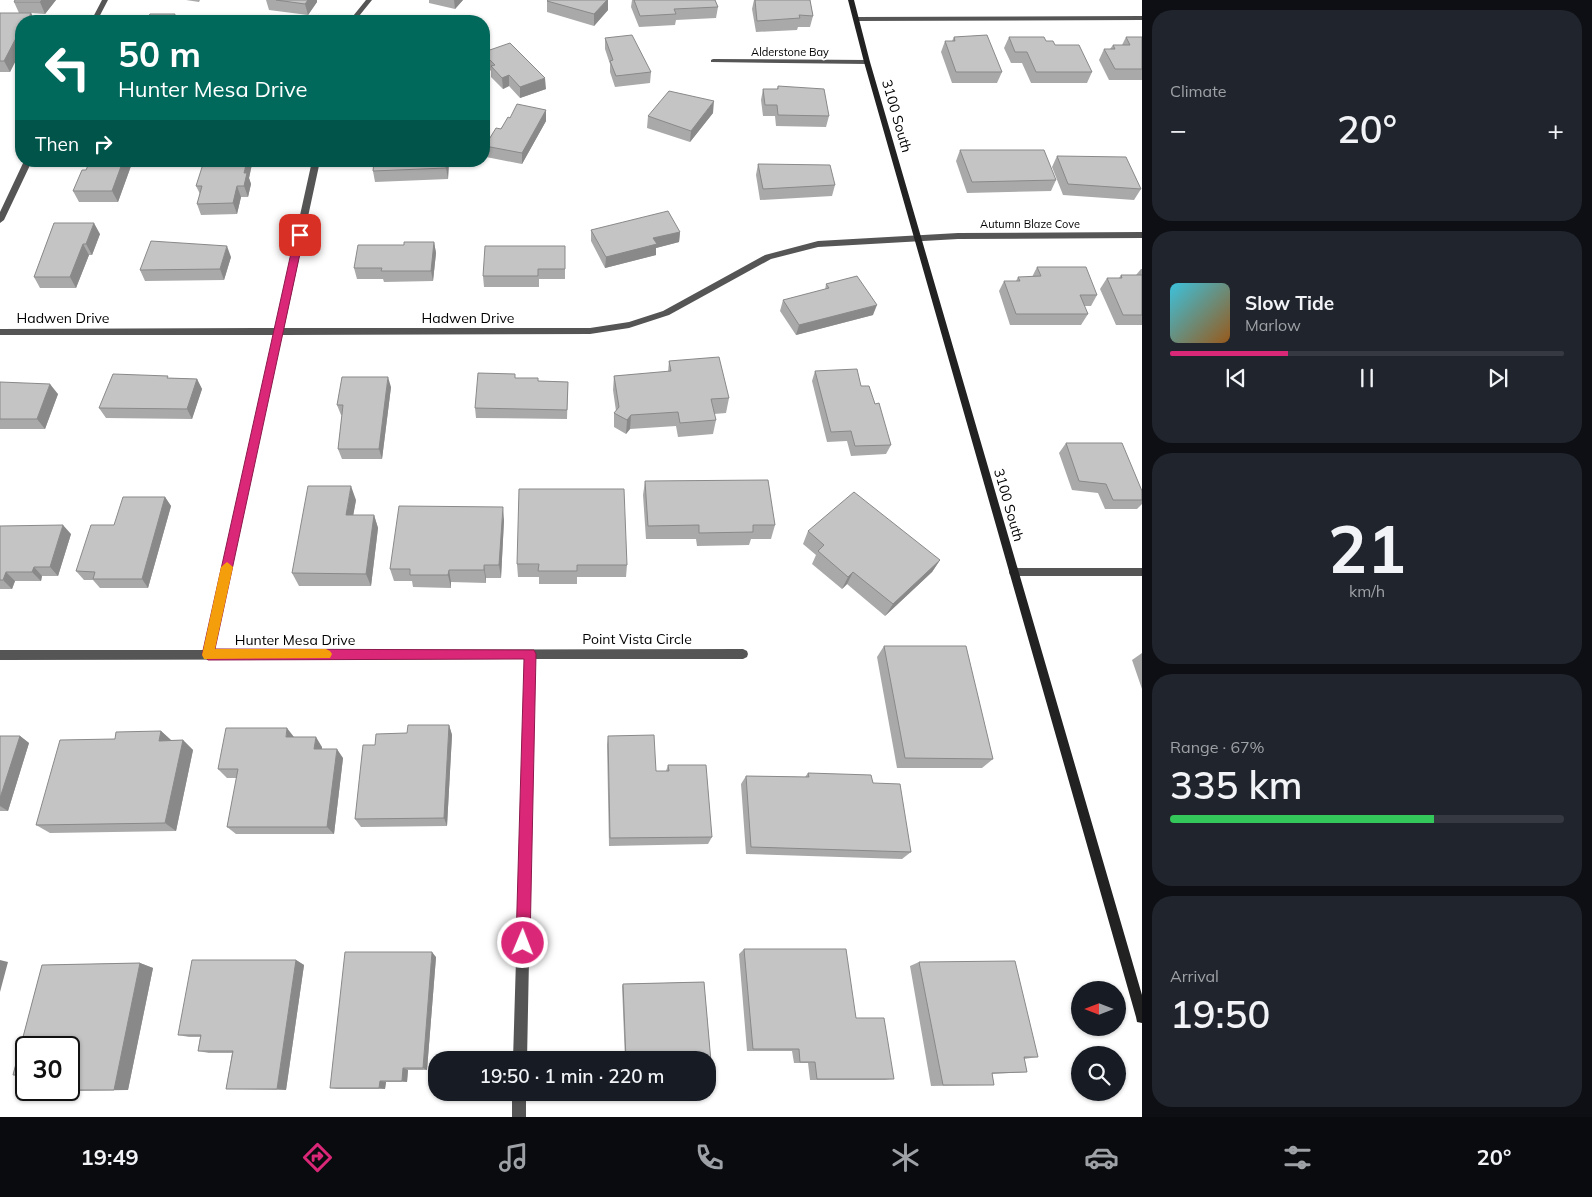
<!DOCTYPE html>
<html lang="en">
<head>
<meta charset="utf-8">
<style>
	:root { --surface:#171b24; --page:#20242c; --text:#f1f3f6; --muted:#9ea1a6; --line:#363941; --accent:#db2777 }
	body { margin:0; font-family:Mulish,sans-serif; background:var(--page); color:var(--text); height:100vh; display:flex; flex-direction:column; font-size:19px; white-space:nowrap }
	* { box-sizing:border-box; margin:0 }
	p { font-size:16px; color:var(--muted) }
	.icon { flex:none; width:28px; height:28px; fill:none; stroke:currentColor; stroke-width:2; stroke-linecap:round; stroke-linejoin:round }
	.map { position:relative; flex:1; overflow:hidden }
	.details { display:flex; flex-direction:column; gap:10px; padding:10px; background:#0d0f14; width:450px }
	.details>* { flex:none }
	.hud { position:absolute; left:15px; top:15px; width:475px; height:152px; border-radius:20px; box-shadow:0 1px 4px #0004; background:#00695c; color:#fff; overflow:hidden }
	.needle { width:32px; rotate:270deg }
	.fabs { position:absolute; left:1071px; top:981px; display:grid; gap:10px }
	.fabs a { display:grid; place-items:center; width:55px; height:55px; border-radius:50%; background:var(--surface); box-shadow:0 1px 4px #0004; font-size:25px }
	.speed { position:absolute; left:15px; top:1036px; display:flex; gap:10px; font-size:25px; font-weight:700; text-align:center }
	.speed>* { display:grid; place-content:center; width:65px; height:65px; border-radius:50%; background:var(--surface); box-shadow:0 1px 4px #0004; line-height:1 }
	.speed .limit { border:2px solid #111; border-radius:8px; background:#fff; color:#111 }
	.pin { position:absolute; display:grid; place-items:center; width:42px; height:42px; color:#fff; margin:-21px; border-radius:10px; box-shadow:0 2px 8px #0006 }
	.me { position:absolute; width:55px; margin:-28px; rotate:1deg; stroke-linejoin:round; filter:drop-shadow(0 0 4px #0008) }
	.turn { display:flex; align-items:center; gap:18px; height:105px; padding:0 20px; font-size:22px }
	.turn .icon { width:65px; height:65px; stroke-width:2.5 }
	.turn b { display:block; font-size:35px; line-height:42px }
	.then { display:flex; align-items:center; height:48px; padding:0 20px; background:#0003; gap:10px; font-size:19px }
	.big { font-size:38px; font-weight:600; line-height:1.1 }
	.details .widget { flex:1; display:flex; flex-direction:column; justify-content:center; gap:8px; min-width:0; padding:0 18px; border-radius:20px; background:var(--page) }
	.details .dial { align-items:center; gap:0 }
	.dial b { font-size:65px; line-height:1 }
	.song { display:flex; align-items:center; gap:15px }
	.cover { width:60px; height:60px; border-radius:8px; background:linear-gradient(135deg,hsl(190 70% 55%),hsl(30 70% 35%)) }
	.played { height:5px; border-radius:2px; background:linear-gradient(90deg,var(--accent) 30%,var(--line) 30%) }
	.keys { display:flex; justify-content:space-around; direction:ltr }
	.heat { display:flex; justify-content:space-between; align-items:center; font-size:28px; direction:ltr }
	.charge { height:8px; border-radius:4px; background:linear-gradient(90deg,#34c759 67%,var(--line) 0) }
	.trip { position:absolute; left:428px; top:1051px; width:288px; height:50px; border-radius:20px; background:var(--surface); box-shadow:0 1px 4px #0004; font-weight:600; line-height:50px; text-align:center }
	.tabs { display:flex; height:80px; justify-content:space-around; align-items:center; background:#090b0e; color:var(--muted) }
	.tabs .icon { width:35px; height:35px }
	.tabs .active { color:var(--accent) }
	.tabs b { font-size:22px; color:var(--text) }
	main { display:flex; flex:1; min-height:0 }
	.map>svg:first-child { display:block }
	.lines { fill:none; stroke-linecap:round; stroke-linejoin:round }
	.street { fill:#555; fill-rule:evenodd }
	.secondary { fill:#222; fill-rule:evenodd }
	.wall { fill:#a9a9a9 }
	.shaded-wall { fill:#898989 }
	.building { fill:#c4c4c4; stroke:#898989 }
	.route { fill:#db2777; stroke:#8e194d }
	.slow { fill:#f59e0b }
	.labels { text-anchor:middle; stroke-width:4; stroke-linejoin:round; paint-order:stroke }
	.far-street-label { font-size:11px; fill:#000; stroke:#fff }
	.street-label { font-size:14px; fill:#000; stroke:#fff }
</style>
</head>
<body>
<main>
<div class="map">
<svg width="1142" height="1117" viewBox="0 0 1142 1117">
	<rect width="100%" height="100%" fill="#fff"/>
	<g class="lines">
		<path class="street" d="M102,0H108L97,21H91Z
			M366,0H372L355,21H349Z
			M1142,16V20L856,21L853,19L856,17Z
			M713,59L867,60L870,62L867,64L711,62V60Z
			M24,161H32L4,220L0,223V212Z
			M312,161H320L284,328H590L629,322L663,311L765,255L818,241L958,233L1142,232V238L958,239L818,247L771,259L669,315L629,328L590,334L282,335L214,650L743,649L747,651L748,654L747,657L743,659H535L527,1060H513L525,659L0,660V650H204L274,335H0V329L275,328Z
			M1014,568H1142V576H1014L1010,575L1009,572L1010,569Z
			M512,1092H526V1117H512Z"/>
		<path class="secondary" d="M848,0H854L870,62L1142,995V1023L1137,1022L1136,1017L864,62Z"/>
	</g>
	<path class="wall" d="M15,0H56L45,14L31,13L35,21H21V50L10,72H0V13H19L14,2Z
		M186,0H200L199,2Z
		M266,0H317V2L308,15L269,10Z
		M429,0H463L455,9L429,3Z
		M548,0H608V10L594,26L547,12V1Z
		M632,0H715L718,7L716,18L676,20L675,25L639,27L631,7Z
		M754,0H810L813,16L810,27H798L797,30L756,32L752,9Z
		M954,37L1002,72L997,83H952L941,52L945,41H952Z
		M1009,37L1055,45L1092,72L1087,83H1031L1022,63H1011L1004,48Z
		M1126,37H1142V80H1109L1099,60L1104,49H1110L1113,45H1122Z
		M605,38L651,72L650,83L615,87L610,72V64L605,49Z
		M484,52L546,89L520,98L509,86L503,89L491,77V71L484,64Z
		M778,86L829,116L826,127L776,126L775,116H763L761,100L763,89H777Z
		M546,110V121L522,164L486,157L485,146L510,118Z
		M713,113L690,142L647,128L648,116Z
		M960,150L1056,180L1051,191L967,193L956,161Z
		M1057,156L1141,189L1134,200L1063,195L1052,167Z
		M374,161H449L448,179L375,182L373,171Z
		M129,163L131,166L118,202H79L73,191L86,170Z
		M252,164L249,178L251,184L248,197H241L237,214L201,215L197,204L200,194L196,186Z
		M758,164L835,185L832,196L760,200L756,175Z
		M54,223L100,234L92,255H89L76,288H40L34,277Z
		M591,230L680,232L679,242L656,248V255L605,268L591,241Z
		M434,242L436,253L433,281L384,282L383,279H357L354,268L404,245Z
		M565,246V279H539V287H484L483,276Z
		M231,257L224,280L145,281L140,270Z
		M1037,267L1097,295L1091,306H1084L1088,314L1081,325H1010L999,291L1004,281H1016L1018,277H1032Z
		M1141,269H1142V325H1116L1100,289L1107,278H1119L1121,275H1136Z
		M826,284L873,315L796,335L780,311L783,300L825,290Z
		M669,361L729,398L726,413L714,414L716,420L713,434L678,437L676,426L630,429L626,434L614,427V413L616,411L613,390L614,376L668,372Z
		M815,371L861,386L875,404L891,445L886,454L851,456L847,441L827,442L812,381Z
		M169,378L197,379L202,389L192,419L106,418L99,408Z
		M515,378L538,381L568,382L567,419L476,418L475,408Z
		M0,382L58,394L45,429H0Z
		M391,387L382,459H342L338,449L342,415H341L337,405Z
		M1066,443L1142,491V504L1137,509H1105L1098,493L1072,490L1059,453Z
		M645,481L775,525L771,539H751L749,545L697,546L696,539H646L643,495Z
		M165,497L171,506L148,588H100L93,580H84L76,571L114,525Z
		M356,500L353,515H374L378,528L371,586H299L292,573Z
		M504,520L501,578H486V583L451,582V588L413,587L412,581H394L390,569Z
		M0,526L71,534L58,576H42L41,581H15L12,589H0Z
		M808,531L940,560L932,572L885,616L847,584L842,589L812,564L816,555L803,544Z
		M517,564L627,565L626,577H577V584H539V577H518Z
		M884,646L993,759L982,768H897L877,657Z
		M1142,653V689L1132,660Z
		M449,725L452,735L447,826L361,827L355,819L375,745L407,733Z
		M161,731L171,740H183L193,750L176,831L50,833L36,825L115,739Z
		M0,736H20L29,743L8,811H0Z
		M608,736L656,771H666L668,765L712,837L708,844L609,846L607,745Z
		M294,737L322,747V749L343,758L334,834H236L227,827L237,778H227L218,769Z
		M808,773L873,783L911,852L902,859L746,854L741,784L746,776L805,777Z
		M744,949L856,1018L894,1079L885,1080H810L808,1063H794L792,1051H747L739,954Z
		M436,957L427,1070H408L407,1082H386L385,1089H337L330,1088Z
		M296,960L304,965L286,1090L226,1089L232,1053H209L198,1051L200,1037H189L178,1035Z
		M919,962L1038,1057L1024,1059L1027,1072L992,1074L994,1085L931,1086L910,966Z
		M140,963L153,968L128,1090L76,1091L61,1090H69V1048H26V1076L13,1075L42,965Z
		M704,982L712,1073L706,1074V1060H625L622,986L623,984Z"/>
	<path class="shaded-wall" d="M42,0H56L45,14L40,2Z
		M308,0H317V2L308,15L305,4Z
		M454,0H463L455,9Z
		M607,0H608V10L594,26V14Z
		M31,13L35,21H27Z
		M175,14L178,21H172Z
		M16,38L21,48V50L10,72L4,61Z
		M509,75V86L503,89L502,78Z
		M545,78L546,89L520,98V87Z
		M714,101L713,113L690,142L691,131Z
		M546,110V121L522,164V153Z
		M123,161H130L129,163L131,166L118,202L112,191Z
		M247,161H251L252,164L249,178L251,184L248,197L244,186V173Z
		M447,161H449L448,179L446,168Z
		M237,186L241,197L237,214L233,203Z
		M94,223L100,234L92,255L86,244Z
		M680,232L679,242L656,248V255L605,268L606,257L653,238Z
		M434,242L436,253L433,281L431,271Z
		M83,244L89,255L76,288L70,277Z
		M227,246L231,257L224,280L220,269Z
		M877,305L873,315L796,335L799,325Z
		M388,377L391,387L382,459L379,449Z
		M197,379L202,389L192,419L187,409Z
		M50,384L58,394L45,429L37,419Z
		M631,415L630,429L626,434L627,420Z
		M351,486L356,500L351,528L346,515Z
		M165,497L171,506L148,588L142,579Z
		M503,507L504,520L501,578L499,565Z
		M374,515L378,528L371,586L366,574Z
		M63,525L71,534L58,576L50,567Z
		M940,560L932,572L885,616L893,604Z
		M484,565L486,578V583L484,570Z
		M34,567L42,576L41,581L32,572Z
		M449,570L451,582V588L448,575Z
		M6,572L15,581L12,589L3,580Z
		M853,572L847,584L842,589L848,577Z
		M449,725L452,735L447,826L444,818Z
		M287,728L294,737H286Z
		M161,731L172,741H159Z
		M20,736L29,743L8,811L0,806V798Z
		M316,737L322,747L321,758L314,749Z
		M183,740L193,750L176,831L165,823Z
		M337,749L343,758L334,834L327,827Z
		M432,952L436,957L427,1070L423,1068Z
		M0,960L8,962L0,992Z
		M296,960L304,965L286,1090L277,1089Z
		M140,963L153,968L128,1090H114Z
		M403,1068L408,1070L407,1082L402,1081Z
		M380,1081L386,1082L385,1089L379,1088Z"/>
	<path class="building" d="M15,0H42L40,2H14Z
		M276,0H308L305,4Z
		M548,0H607L594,14L547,1Z
		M634,0H715L718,7L674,9L676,14L640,16Z
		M755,0H810L813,16L799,15L800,18L757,21Z
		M0,13H31L27,21H30H21V36L20,38H16L4,61H0Z
		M150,14H175L172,21H145Z
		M632,35L651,72L616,76L610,61L613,60L605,38Z
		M987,35L1002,72H956L945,41H955L954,37Z
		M1009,37H1044L1046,41H1053L1055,45H1079L1092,72H1036L1027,52H1015Z
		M1126,37H1142V69H1115L1104,49H1115L1113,45H1130Z
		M510,43L545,78L520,87L509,75L502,78L491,66L495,65L484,54V52Z
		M778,86L824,89L829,116L778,115L777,105H765L763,89H778Z
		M669,91L714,101L691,131L648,116Z
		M517,104L546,110L522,153L485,146L496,128L501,129L508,117L510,118Z
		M960,150H1044L1056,180L972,182Z
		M1057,156L1126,157L1141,189L1068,184Z
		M90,161H123L112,191H73L82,170H86Z
		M204,161H247L244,173H247L244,186H237L233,203L197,204L202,186H196Z
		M374,161H447L446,168L373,171Z
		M758,164L830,165L835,185L763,189Z
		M668,211L680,232L653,238L657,244L606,257L591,230Z
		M54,223H94L86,244H83L70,277H34Z
		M151,241L227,246L220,269L140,270Z
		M404,242H434L431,271H381L382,268H354L358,245H404Z
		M485,246H565V269H538V276H483Z
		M1037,267H1086L1097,295H1080L1088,314H1016L1004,281H1020L1018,277L1041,276Z
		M1121,275H1142V315H1123L1107,278H1122Z
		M857,276L877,305L799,325L783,300L829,288L826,284Z
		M719,357L729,398L711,399L716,420L680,423L678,412L631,415L627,420L614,413L619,407L614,376L671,371L669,361Z
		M857,369L861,386H869L875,404L879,403L891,445L855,446L851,431L831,432L815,371Z
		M478,373L515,374V378H538V381L568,382L567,410L475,408Z
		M113,374L168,376L167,378L197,379L187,409L99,408Z
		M342,377H388L379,449H338L343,405H337Z
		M0,382L50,384L37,419H0Z
		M1066,443H1122L1142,491V500H1113L1106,484L1079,481Z
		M768,480L775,525H753V532L699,533V525L648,526L645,481Z
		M308,486H351L346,515H374L366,574L292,573Z
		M519,489H624L627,565H577V571H538L539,564H517Z
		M854,492L940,560L893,604L853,572L848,577L818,551L824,545L808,531Z
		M123,497H165L142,579H93L95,572L76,571L91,525H114Z
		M399,506L503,507L499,565H484V570H449L448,575H410V569H390Z
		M63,525L50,567H34L32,572H6L3,580H0V526Z
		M884,646H966L993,759L905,758Z
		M408,725H449L444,818L355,819L363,745H375L376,734L407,733Z
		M226,728H287L286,737H316L314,749H337L327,827H227L238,769H218Z
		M161,731L159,741L183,740L165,823L36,825L60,740L115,739L116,732Z
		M654,735L656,771H669L668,765H706L712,837L610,838L608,736Z
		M0,736H20L0,798Z
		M808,773L871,775L873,783L900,784L911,852L751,847L746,776L809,777Z
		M744,949H846L856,1018H884L894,1079H817L815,1062H800L799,1049H753Z
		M345,952H432L423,1068H403L402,1081H380L379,1088H330Z
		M192,960H296L277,1089H226L233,1051H198L201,1035H178Z
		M1015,961L1038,1057H1024L1027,1072L992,1073L994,1085H943L919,962Z
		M140,963L114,1090H61H69V1048H26V1075H13L42,965Z
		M704,982L712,1073L706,1074V1060H626L623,984Z"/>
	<path class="route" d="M300,232L304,235L215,649L534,650L536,654L530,943L528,948L523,950L518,948L516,943L524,659L208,660L202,655L295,235Z"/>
	<path class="slow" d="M227,562L233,567L215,649H326L330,651L332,654L330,658L204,659L202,655L221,567Z"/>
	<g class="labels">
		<g class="far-street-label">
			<text x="790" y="56">Alderstone Bay</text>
			<text x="1030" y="228">Autumn Blaze Cove</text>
		</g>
		<g class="street-label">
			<text transform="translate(897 116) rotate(74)" y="5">3100 South</text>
			<text x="63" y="323">Hadwen Drive</text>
			<text x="468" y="323">Hadwen Drive</text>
			<text transform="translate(1009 505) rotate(74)" y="5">3100 South</text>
			<text x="637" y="644">Point Vista Circle</text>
			<text x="295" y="645">Hunter Mesa Drive</text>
		</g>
	</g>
</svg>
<div class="fabs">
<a><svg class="needle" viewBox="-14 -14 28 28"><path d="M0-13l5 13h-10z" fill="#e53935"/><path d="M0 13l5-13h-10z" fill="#9ea1a6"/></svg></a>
<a><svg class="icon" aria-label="search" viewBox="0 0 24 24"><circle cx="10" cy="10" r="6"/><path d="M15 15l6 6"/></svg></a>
</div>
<div class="speed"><div class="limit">30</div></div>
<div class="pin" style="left:300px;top:235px;background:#d93025"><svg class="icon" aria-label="arrive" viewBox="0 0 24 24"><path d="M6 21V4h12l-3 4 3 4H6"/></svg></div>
<svg class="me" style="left:523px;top:943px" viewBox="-20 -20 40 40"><circle r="17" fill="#db2777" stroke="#fff" stroke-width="3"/><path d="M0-11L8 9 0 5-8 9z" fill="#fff"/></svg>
<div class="trip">19:50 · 1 min · 220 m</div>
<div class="hud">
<div class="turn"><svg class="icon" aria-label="left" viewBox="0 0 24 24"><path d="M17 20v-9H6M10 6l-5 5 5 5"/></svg><div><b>50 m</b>Hunter Mesa Drive</div></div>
<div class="then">Then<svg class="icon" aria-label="right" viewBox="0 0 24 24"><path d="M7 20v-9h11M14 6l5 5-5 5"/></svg></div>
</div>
</div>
<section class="details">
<div class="widget"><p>Climate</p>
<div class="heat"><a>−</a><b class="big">20°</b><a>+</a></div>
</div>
<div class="widget">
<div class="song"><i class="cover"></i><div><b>Slow Tide</b><p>Marlow</p></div></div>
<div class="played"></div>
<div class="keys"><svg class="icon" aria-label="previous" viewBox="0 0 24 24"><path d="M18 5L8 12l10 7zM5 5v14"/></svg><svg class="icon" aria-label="pause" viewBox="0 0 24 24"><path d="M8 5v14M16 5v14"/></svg><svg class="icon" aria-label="next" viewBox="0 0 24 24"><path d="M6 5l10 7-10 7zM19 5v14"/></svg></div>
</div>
<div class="widget dial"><b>21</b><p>km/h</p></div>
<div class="widget"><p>Range · 67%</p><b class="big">335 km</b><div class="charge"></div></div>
<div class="widget"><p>Arrival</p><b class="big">19:50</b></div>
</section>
</main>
<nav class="tabs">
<b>19:49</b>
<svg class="icon active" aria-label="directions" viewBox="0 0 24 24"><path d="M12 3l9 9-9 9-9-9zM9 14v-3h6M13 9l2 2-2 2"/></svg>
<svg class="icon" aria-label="music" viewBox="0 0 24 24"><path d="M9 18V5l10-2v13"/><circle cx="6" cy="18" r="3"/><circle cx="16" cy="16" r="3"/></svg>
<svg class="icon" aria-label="phone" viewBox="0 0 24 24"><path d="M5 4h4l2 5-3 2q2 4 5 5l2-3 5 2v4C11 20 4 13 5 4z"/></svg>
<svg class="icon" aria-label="climate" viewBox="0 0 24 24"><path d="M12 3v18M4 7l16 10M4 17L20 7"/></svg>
<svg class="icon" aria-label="car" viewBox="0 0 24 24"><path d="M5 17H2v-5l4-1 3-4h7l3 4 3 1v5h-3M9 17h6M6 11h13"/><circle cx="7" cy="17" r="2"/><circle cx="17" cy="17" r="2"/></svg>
<svg class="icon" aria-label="filters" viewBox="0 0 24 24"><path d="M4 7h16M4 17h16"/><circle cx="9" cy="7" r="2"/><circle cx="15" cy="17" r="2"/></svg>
<b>20°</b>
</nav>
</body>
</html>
